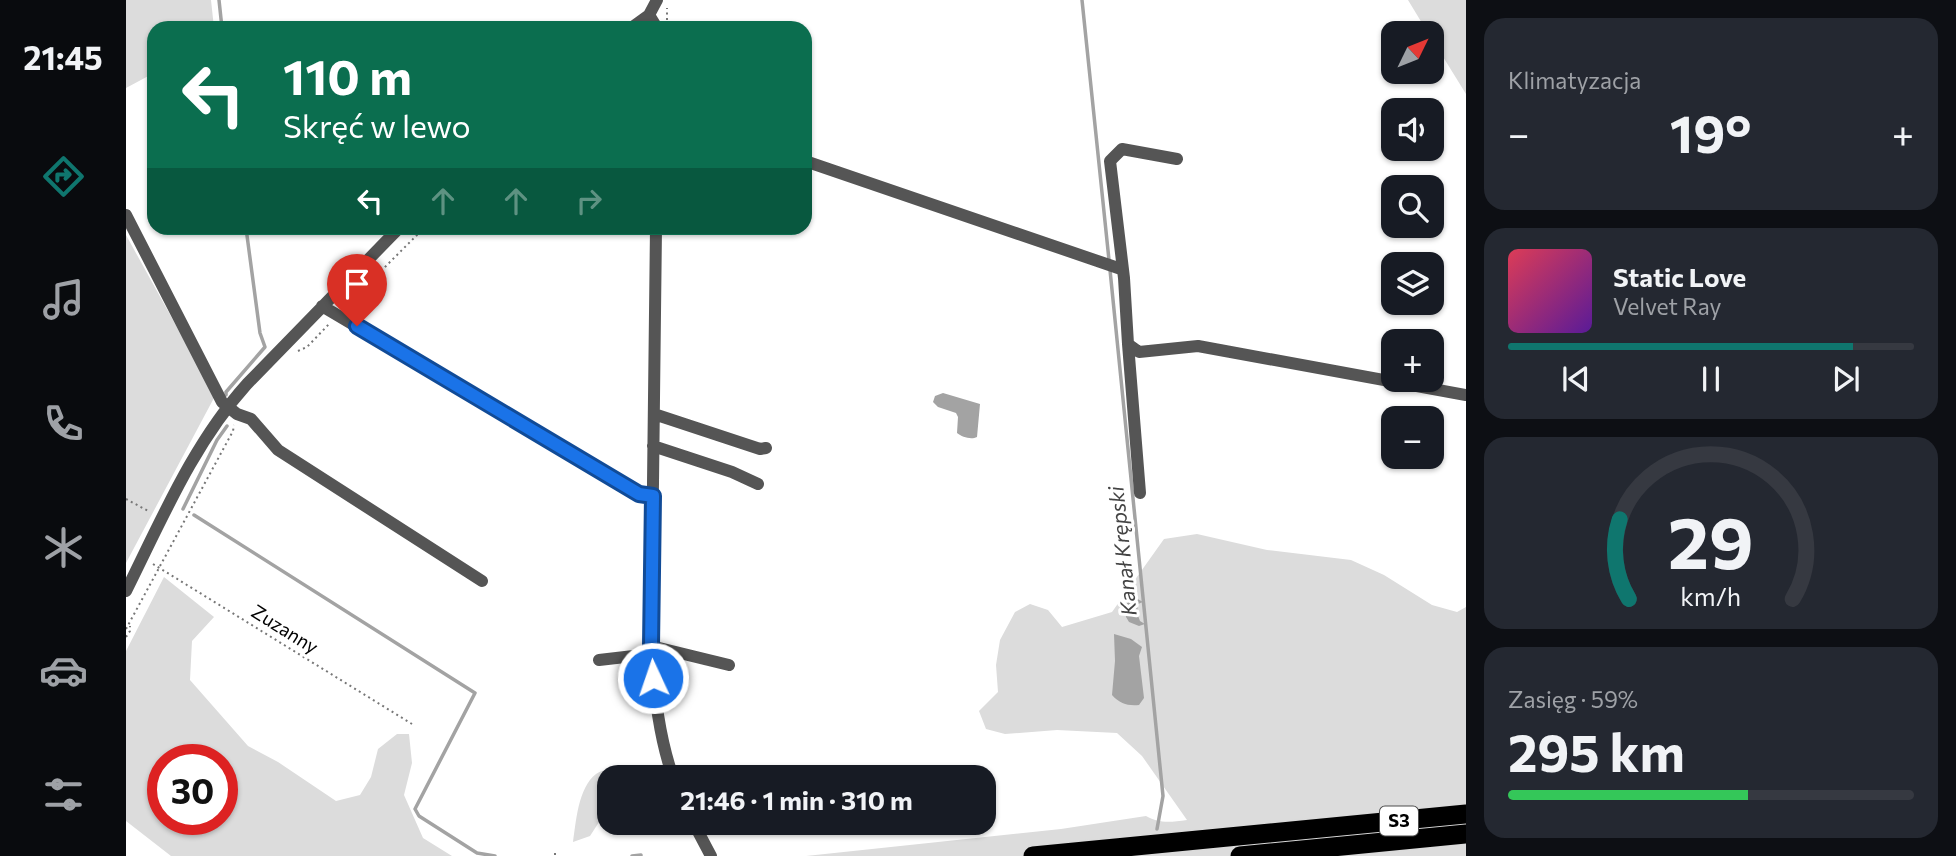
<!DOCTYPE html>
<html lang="pl">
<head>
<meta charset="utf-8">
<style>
	:root { --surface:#171b24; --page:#242831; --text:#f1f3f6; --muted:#9ea1a6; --line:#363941; --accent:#0f766e }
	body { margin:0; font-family:Commissioner,sans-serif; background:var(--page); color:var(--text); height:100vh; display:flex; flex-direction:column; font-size:26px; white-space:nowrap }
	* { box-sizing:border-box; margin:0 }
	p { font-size:23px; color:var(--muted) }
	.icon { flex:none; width:38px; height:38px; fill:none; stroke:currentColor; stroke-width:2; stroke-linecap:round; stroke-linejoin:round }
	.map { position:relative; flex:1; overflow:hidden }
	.side { display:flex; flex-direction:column; gap:18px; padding:18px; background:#0d0f14; width:490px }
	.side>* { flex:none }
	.banner { position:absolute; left:21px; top:21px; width:665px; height:214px; border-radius:21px; box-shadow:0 2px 5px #0004; background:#0b6e4f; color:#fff; overflow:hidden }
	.needle { width:46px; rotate:47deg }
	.tools { position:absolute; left:1255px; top:21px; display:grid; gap:14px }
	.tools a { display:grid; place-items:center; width:63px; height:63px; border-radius:14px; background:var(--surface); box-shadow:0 2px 5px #0004; font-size:35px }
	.speed { position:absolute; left:21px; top:744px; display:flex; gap:14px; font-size:35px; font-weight:700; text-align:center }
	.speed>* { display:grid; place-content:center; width:91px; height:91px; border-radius:50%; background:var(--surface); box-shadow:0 2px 5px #0004; line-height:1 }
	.speed .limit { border:10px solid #d22; background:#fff; color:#111 }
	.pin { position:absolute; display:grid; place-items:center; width:60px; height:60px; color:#fff; margin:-72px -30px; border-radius:50% 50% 50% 0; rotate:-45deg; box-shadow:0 0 7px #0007 }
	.pin .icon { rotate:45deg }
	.me { position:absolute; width:77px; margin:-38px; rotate:357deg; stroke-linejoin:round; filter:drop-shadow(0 0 5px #0008) }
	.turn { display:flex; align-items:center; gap:24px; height:147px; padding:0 21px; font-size:32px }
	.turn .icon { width:91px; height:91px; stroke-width:2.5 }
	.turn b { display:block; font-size:49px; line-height:60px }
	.lanes { display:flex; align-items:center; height:66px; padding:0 21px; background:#0003; justify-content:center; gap:35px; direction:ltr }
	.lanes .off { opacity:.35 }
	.big { font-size:52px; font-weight:700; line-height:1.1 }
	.side .widget { flex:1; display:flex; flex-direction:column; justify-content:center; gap:10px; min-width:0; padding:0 24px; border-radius:21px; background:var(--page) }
	.side .dial { align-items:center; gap:0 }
	.dial svg { height:182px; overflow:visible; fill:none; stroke:var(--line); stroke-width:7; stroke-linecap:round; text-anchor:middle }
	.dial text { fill:var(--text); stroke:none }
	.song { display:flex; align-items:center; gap:21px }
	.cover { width:84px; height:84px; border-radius:10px; background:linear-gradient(135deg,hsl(350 70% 55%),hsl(270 70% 35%)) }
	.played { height:7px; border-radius:4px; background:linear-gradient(90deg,var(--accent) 85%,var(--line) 85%) }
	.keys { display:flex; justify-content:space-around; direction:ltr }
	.heat { display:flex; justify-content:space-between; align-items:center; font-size:38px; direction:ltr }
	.charge { height:10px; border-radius:5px; background:linear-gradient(90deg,#34c759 59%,var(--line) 0) }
	.trip { position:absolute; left:471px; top:765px; width:399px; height:70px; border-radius:21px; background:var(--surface); box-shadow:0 2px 5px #0004; font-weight:700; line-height:70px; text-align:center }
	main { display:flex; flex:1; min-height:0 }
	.tabs { display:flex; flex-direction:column; width:126px; justify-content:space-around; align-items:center; background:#090b0e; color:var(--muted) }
	.tabs .icon { width:49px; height:49px }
	.tabs .selected { color:var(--accent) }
	.tabs b { font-size:32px; color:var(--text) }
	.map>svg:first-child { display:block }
	.green { fill:#dcdcdc; fill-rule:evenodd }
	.water { fill:#a3a3a3 }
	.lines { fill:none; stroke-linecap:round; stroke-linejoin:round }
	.stream { stroke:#a3a3a3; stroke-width:3.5 }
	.highway-casing { stroke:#dbdbdb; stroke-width:22 }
	.path { stroke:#777; stroke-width:2; stroke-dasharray:2 3.5; stroke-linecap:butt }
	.minor { stroke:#555; stroke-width:12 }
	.highway { stroke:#000; stroke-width:19 }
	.route-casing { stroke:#114b97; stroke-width:18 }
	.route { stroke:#1a73e8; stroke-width:12 }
	.labels { text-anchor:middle; stroke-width:6; stroke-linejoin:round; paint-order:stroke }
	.shield { fill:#fff; stroke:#4c4c4c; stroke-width:2 }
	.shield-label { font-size:18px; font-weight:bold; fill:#000 }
	.street-label { font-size:19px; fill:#000; stroke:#fff }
	.water-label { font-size:21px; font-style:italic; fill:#444; stroke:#fff }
</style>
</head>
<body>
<main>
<nav class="tabs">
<b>21:45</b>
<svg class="icon selected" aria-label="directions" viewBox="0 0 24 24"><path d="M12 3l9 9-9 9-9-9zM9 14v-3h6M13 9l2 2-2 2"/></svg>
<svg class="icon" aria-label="music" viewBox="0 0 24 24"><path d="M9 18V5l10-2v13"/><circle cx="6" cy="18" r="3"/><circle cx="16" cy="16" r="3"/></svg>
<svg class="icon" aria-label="phone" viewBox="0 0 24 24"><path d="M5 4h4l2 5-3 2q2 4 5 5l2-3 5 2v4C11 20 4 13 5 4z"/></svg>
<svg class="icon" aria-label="climate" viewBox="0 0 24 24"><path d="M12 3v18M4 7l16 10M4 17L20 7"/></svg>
<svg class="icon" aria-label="car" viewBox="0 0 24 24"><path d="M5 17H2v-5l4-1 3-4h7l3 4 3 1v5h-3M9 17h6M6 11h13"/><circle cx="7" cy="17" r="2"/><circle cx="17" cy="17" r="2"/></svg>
<svg class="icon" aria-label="filters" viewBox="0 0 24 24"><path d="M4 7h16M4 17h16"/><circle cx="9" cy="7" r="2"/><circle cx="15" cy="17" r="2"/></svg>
</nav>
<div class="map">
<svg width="1340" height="856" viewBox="0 0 1340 856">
	<rect width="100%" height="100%" fill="#fff"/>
	<path class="green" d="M0,0H85L88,28H28V73L0,88Z
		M1282,0H1340V94L1306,39V33H1302Z
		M0,235L89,396L0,563Z
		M1071,534L1141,550L1225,560L1258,575L1306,605L1331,612L1340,607V856H680L935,829L1020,816C1034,824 1045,822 1061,820L1016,756L991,733L931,730L879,734L860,729L853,711L872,692L870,665L874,640L889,612L904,604L922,610L936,627L986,612L1038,539Z
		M38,577L88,617L66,641L64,680L122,746L152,762L210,801L234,795L245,777L252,749L271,734H283L286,763L278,795L297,838L326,856H45L0,821V651ZM37,760H96V819H37Z
		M486,768L489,777H483V801L477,816L464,836L447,842C450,822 452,788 470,774C474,771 481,770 486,768Z"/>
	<path class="water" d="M817,393L854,404L851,437C845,440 836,437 831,433L832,417L830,413L812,407L807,402L809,396Z
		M1008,597L1017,602L1012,604L1011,613L1014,621L1019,624L1013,626L1003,622L1000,617L999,605Z
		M988,634L1005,639L1016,647L1013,656L1018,698L1013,705C1002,706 994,704 986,695L989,661Z"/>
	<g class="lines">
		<path class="stream" d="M93,0L96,28
			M956,0L983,260
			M984,270L1037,796L1031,829
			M100,395V392L139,347L134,333L120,228
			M57,509L91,440L101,426
			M68,515L349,693L289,809L293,816L351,853L369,856
			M506,856L515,855"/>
		<g class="highway-casing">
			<path id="highway" d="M907,856L1340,814
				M1114,856L1340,834"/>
		</g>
		<path class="path" d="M541,20V8
			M220,306L298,228
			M172,351L181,347L204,323
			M0,499L24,512
			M27,564L286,724
			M0,629L107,431L108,425
			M0,637L4,631V626
			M429,853V856"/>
		<path class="minor" d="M523,15L531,28
			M505,28L523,15L531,0
			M1051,159L996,149L984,161L998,278L1002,344L1013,352L1072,346L1340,395
			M679,161L995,269
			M0,215L96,402L111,414L125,419L152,450L356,581
			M530,228L525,654C529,696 533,737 547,777
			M196,306L513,494L527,497
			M1002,344L1014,493
			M528,414L634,449L640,448
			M527,446L606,472L632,484
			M0,591C36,519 67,444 121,384L273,228
			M525,646L603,665
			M473,660L525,654
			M567,822L585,856"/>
		<use href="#highway" class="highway"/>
	</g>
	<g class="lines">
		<g class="route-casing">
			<path id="route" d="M231,326L513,494L527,496L525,646L527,678"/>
		</g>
		<use href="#route" class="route"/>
	</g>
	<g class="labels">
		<rect class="shield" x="1254" y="806.5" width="38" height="29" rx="5"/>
		<g class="shield-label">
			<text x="1273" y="827">S3</text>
		</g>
		<g class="street-label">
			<text transform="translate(159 629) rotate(32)" y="7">Zuzanny</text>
		</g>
		<g class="water-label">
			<text transform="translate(997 551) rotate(-96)" y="7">Kanał Krępski</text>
		</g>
	</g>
</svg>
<div class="tools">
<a><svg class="needle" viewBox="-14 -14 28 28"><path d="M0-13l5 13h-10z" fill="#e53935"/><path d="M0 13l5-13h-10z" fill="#9ea1a6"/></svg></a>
<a><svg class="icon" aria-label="sound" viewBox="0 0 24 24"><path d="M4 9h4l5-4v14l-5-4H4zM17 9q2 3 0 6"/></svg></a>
<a><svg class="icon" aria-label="search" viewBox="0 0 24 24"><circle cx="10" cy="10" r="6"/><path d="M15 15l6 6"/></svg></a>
<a><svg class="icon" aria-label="layers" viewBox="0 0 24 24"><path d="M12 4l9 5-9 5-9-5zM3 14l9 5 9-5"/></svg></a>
<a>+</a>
<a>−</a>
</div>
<div class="speed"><div class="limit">30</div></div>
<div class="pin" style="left:231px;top:326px;background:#d93025"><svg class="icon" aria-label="arrive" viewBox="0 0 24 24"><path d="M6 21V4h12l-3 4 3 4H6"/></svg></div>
<svg class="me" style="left:527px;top:678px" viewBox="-20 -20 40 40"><circle r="17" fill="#1a73e8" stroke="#fff" stroke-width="3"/><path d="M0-11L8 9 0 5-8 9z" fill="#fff"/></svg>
<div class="trip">21:46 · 1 min · 310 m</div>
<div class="banner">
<div class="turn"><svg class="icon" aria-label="left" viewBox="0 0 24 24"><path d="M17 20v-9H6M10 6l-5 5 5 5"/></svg><div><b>110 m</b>Skręć w lewo</div></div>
<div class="lanes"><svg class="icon" aria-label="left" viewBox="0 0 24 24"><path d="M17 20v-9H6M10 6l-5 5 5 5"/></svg><svg class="icon off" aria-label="ahead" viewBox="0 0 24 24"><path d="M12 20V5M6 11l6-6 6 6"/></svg><svg class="icon off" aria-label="ahead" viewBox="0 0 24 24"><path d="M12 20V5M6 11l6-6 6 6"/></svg><svg class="icon off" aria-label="right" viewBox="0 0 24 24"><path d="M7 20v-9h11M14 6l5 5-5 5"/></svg></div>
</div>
</div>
<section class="side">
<div class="widget"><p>Klimatyzacja</p>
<div class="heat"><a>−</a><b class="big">19°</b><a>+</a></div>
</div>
<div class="widget">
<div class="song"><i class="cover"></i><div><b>Static Love</b><p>Velvet Ray</p></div></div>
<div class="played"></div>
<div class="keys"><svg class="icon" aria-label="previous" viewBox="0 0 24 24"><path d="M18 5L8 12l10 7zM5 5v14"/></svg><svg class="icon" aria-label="pause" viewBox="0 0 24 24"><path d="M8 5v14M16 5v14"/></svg><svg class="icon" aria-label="next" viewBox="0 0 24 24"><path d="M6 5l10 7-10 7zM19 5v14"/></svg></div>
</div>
<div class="widget dial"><svg viewBox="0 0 100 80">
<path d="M14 69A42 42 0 1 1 86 69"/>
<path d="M14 69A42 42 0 0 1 10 34" stroke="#0f766e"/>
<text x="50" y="56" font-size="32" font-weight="700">29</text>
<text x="50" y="72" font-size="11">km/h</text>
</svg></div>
<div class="widget"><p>Zasięg · 59%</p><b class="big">295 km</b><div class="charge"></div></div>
</section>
</main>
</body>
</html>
